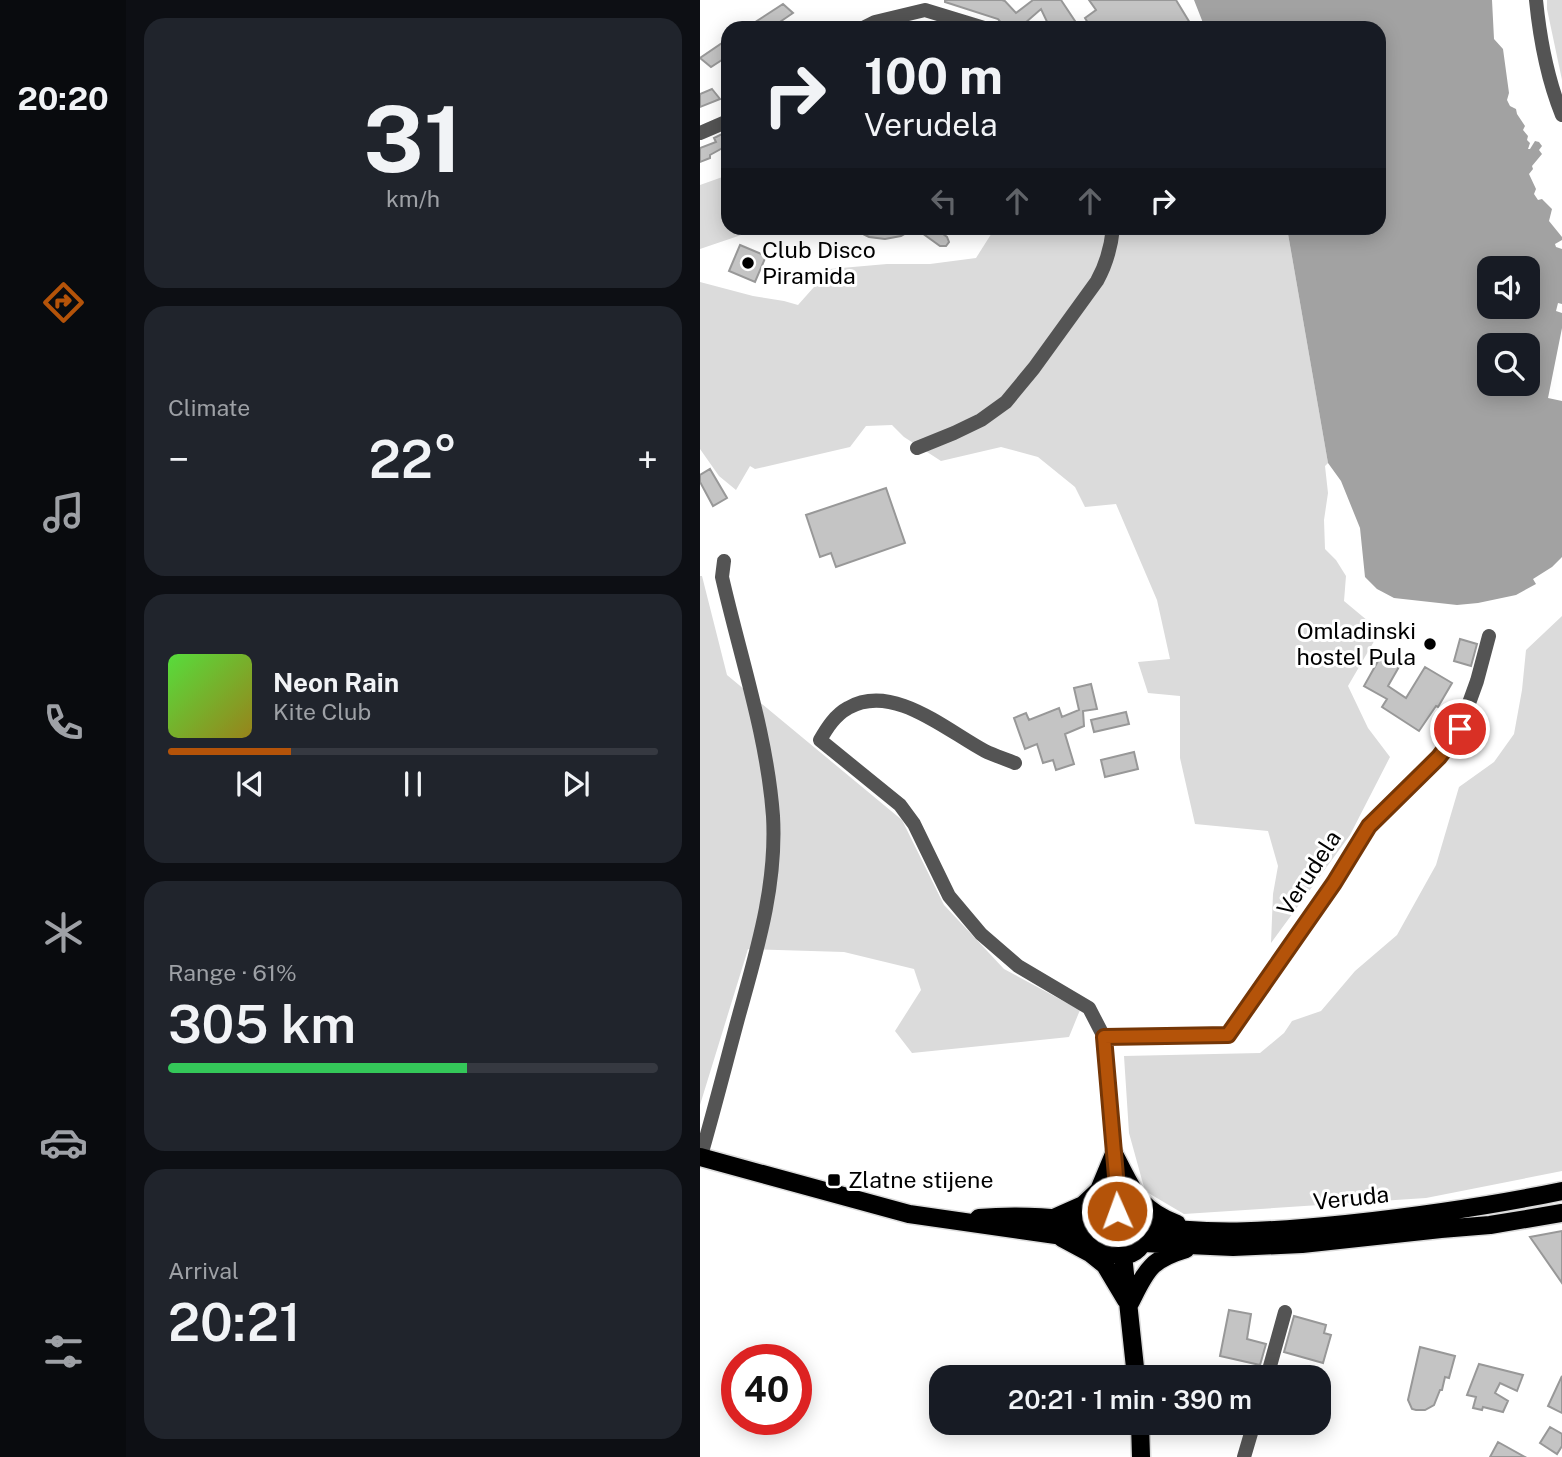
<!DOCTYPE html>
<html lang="en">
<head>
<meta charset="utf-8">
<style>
	:root { --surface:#171b24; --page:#20242c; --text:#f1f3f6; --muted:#9ea1a6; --line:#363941; --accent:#b45309 }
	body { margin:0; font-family:"Public Sans",sans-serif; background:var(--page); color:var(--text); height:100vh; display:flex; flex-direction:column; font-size:26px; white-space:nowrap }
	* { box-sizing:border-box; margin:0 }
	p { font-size:23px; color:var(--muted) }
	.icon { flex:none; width:38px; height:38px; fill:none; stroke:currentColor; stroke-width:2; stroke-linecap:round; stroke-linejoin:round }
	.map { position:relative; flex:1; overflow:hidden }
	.side { display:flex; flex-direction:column; gap:18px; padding:18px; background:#0d0f14; width:574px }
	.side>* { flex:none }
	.hud { position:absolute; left:21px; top:21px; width:665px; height:214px; border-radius:21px; box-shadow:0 4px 18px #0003; background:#171b24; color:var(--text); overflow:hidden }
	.fabs { position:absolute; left:777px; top:256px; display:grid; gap:14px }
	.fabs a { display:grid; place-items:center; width:63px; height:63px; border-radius:14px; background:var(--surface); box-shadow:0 4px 18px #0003; font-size:35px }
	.speed { position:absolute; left:21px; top:1344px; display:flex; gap:14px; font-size:35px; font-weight:700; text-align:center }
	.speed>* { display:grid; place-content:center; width:91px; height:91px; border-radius:50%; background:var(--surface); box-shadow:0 4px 18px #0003; line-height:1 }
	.speed .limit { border:10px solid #d22; background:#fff; color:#111 }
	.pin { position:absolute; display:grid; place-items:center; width:60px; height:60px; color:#fff; margin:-30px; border:4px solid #fff; border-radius:50%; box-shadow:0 2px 7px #0007 }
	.me { position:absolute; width:77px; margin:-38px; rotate:358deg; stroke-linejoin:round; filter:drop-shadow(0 0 5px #0008) }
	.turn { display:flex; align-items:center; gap:24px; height:147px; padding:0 28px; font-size:32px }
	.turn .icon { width:91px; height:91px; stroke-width:2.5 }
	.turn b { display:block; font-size:49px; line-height:60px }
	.lanes { display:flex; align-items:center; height:66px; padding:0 28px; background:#0003; justify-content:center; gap:35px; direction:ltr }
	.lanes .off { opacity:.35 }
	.big { font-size:52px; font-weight:600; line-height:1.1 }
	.side .tile { flex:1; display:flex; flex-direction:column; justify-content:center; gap:10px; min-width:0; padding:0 24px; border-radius:21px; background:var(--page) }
	.side .dial { align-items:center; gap:0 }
	.dial b { font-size:91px; line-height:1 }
	.song { display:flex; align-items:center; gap:21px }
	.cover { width:84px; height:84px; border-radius:10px; background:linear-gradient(135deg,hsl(110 70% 55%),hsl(50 70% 35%)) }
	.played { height:7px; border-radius:4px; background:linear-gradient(90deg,var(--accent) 25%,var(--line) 25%) }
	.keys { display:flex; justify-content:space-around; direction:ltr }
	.heat { display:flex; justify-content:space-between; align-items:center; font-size:38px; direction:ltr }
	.charge { height:10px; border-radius:5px; background:linear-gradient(90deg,#34c759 61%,var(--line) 0) }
	.trip { position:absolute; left:229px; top:1365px; width:402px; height:70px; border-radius:21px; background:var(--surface); box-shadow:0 4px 18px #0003; font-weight:600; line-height:70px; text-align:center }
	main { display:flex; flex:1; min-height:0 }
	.tabs { display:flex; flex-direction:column; width:126px; justify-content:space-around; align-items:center; background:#090b0e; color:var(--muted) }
	.tabs .icon { width:49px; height:49px }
	.tabs .on { color:var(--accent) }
	.tabs b { font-size:32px; color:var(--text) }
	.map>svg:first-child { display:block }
	.green { fill:#dbdbdb }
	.water { fill:#a2a2a2; fill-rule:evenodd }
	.building { fill:#c4c4c4; stroke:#989898; stroke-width:2 }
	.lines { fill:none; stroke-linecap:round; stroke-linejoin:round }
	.major-casing { stroke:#dbdbdb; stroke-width:21 }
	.minor { stroke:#545454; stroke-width:14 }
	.major { stroke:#000; stroke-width:18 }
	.route-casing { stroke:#753606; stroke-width:18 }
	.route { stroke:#b45309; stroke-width:12 }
	.poi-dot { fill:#000; stroke:#fff; stroke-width:2.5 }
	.labels { text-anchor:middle; stroke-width:6; stroke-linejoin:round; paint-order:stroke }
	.poi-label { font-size:23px; fill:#000; stroke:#fff; text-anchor:start }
	.street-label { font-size:23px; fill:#000; stroke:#fff }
</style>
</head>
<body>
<main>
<nav class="tabs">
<b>20:20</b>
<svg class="icon on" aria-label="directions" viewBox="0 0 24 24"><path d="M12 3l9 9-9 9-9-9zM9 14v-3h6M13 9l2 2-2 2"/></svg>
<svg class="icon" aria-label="music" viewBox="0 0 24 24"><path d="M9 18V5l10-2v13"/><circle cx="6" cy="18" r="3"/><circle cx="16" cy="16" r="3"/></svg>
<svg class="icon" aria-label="phone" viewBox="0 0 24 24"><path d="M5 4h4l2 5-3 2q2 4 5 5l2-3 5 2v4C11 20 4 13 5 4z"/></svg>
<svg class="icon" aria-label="climate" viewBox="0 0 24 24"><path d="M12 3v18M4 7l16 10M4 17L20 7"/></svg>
<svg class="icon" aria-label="car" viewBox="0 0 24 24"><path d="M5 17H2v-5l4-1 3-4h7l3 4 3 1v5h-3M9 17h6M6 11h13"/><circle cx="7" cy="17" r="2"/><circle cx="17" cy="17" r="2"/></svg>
<svg class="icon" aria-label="filters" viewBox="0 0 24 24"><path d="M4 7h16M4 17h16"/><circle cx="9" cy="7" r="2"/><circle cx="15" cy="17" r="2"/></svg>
</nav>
<section class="side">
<div class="tile dial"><b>31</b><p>km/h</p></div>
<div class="tile"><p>Climate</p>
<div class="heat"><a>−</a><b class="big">22°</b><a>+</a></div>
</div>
<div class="tile">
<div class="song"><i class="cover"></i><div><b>Neon Rain</b><p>Kite Club</p></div></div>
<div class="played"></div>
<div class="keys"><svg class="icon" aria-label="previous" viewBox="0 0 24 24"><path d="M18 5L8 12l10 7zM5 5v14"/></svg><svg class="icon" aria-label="pause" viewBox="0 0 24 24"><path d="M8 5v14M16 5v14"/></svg><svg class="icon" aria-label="next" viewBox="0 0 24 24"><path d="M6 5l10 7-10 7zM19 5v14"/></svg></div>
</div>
<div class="tile"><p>Range · 61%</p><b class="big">305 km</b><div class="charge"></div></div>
<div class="tile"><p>Arrival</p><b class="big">20:21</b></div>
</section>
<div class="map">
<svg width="862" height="1457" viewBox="0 0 862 1457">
	<rect width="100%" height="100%" fill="#fff"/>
	<path class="green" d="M847,0H862V80L847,9Z
		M28,175V228H49L50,232L0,249V185Z
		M295,228H587L628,463L625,466L628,493L624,520L625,549L636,560L646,576L644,601L680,631L648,686L668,728L690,757L650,835L571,943L573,894L578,866L568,831L495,824L480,758V696L448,693L438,662L470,659L457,600L416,504L385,507L375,487L338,457L301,447L241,461L204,437L192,425L166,426L150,447L55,469L50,466L36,490L19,476L0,449V282L53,296L84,301L98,305L130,269L187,264H230L276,258Z
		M0,576H2L27,675L202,820L244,905L304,969L380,1010L369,1037L212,1053L195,1031L221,990L214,969L144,952L48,949L0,1105Z
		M862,616V1171L726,1198L484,1214L445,1191L429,1133L424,1056L560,1053L584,1033L592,1021L621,1011L655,971L697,935L736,865L759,787L794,762L814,734L822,690L826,650Z"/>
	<path class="water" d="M494,0H792L794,39L803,49L809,93L807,100L810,106L816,109L817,114L825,126L823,130L828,136L827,140L830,143L828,149H830L835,141L839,142L842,146L839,150L842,154L832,166L833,169L829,174L836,189L834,194L838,200L842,199L852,209L849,221L862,237V240L855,244L856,247L862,249V304L858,303L856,311L862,313V328L848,398L862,401V557L852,567L833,579L836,584L816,595L778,603L757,605L694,598L677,589L665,577L660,528L641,481L628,463L587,228H679V28H505ZM789,268H828V306H789ZM789,345H828V383H789Z"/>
	<path class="building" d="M245,0H302L305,1L316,13L333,0H361L377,24L372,28H350L341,9L325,23L330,28H306L298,19L245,2Z
		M389,0H476L490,23L483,28H391L385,18L396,10Z
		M83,4L93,13L71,28H46Z
		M28,39V56L11,67L0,58Z
		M12,89L20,99L0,107V94Z
		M28,131V145L10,155V158L0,162V148L16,142L14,138Z
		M151,228H235L247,237L249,242L246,246H240L215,228L201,236L185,239L169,237Z
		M40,245L66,256L55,282L29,271Z
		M10,469L27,498L13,506L0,482V475Z
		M186,488L205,543L136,567L131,553L120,557L106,515Z
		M760,639L777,644L771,666L754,661Z
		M682,654L700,665L688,686L706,698L725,667L752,683L738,707L736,706L719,731L682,707L687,699L664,686Z
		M391,684L397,709L383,711L384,726L365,734L374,764L356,770L353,760L343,763L337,744L325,749L314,718L326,713L329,720L359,708L362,717L379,710L374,688Z
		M426,712L429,724L394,732L391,720Z
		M434,752L438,769L405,777L401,760Z
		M862,1231V1283L830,1237Z
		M529,1310L551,1314L547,1339L566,1344L560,1365L520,1356Z
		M594,1316L626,1325L624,1333L631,1335L623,1363L584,1352Z
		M720,1347L755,1356L749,1378L745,1377L742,1390H740L734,1405L725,1410H716L712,1409L708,1400Z
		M779,1364L823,1375L817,1391L800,1383L795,1393L808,1401L803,1412L783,1407L782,1410L773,1408L776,1397L767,1395Z
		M862,1376V1413L848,1406Z
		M850,1427L862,1434V1446L857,1454L840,1443Z
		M798,1442L825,1457H790Z"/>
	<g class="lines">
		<g class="major-casing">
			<path id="major" d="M414,1154C433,1189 436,1208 477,1224
				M0,1157L209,1214L356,1235L401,1236
				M401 1233a22 22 0 1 1 44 0a22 22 0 1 1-44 0Z
				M356,1217L383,1205L399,1190L414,1154
				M279,1218C320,1214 362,1218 403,1223
				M444,1225C511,1236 578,1231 646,1224C719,1216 790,1206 862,1191
				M362,1238L390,1253L405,1265L426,1300
				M443,1243L533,1247L602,1244L741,1229L790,1225L862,1213
				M423,1255L436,1377
				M429,1305C446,1272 448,1260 486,1249
				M440,1423L441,1457"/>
		</g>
		<path class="minor" d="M836,0C840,40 847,78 862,115
			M163,28L175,22L225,10L284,28
			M0,133L28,121
			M217,448L254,433L281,420L306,402L334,368L397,281C407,263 411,248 413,228
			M315,763C306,759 295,756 285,751C247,731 193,682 148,708C135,715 127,728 120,740L200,805L214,824L249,896L281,934L318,966L389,1008L404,1037L416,1176L417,1211
			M404,1037L528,1035L634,883L669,826L739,757L760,728L777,681L789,636
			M0,1159C14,1111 26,1063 39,1015C57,950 77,885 73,816C67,735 40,656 22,577L24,561
			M567,1377L585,1312
			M544,1457L554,1423"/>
		<use href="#major" class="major"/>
	</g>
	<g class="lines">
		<g class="route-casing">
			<path id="route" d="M417,1211L416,1176L404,1037L528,1035L634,883L669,826L739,757L760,729"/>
		</g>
		<use href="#route" class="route"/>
	</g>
	<g class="poi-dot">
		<circle cx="48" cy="263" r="7"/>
		<circle cx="730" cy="644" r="7"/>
		<rect x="127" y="1173" width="14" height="14" rx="3.5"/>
	</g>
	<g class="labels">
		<g class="poi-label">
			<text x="62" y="258">Club Disco<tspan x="62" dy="26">Piramida</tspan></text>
			<text x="716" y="639" text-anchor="end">Omladinski<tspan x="716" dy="26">hostel Pula</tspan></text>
			<text x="148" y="1188">Zlatne stijene</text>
		</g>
		<g class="street-label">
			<text transform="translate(609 873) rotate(-57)" y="8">Verudela</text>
			<text transform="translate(651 1198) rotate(-6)" y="8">Veruda</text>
		</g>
	</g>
</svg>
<div class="fabs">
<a><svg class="icon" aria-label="sound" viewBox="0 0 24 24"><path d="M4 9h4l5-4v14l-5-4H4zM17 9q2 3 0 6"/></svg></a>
<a><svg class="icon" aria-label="search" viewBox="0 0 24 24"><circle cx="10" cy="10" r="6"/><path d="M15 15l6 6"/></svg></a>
</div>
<div class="speed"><div class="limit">40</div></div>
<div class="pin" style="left:760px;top:729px;background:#d93025"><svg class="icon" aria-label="arrive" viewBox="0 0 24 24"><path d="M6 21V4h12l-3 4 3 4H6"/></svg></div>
<svg class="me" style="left:417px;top:1211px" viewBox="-20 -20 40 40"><circle r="17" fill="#b45309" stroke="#fff" stroke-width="3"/><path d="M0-11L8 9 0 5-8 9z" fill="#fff"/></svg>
<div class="trip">20:21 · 1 min · 390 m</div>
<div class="hud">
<div class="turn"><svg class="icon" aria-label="right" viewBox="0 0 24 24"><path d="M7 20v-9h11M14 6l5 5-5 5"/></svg><div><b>100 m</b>Verudela</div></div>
<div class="lanes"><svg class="icon off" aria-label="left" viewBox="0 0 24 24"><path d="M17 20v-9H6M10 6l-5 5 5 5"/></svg><svg class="icon off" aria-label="ahead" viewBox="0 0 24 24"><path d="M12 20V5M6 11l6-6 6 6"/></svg><svg class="icon off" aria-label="ahead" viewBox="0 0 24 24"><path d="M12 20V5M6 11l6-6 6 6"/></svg><svg class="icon" aria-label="right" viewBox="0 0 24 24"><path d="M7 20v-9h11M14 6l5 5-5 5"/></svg></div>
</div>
</div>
</main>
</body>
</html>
